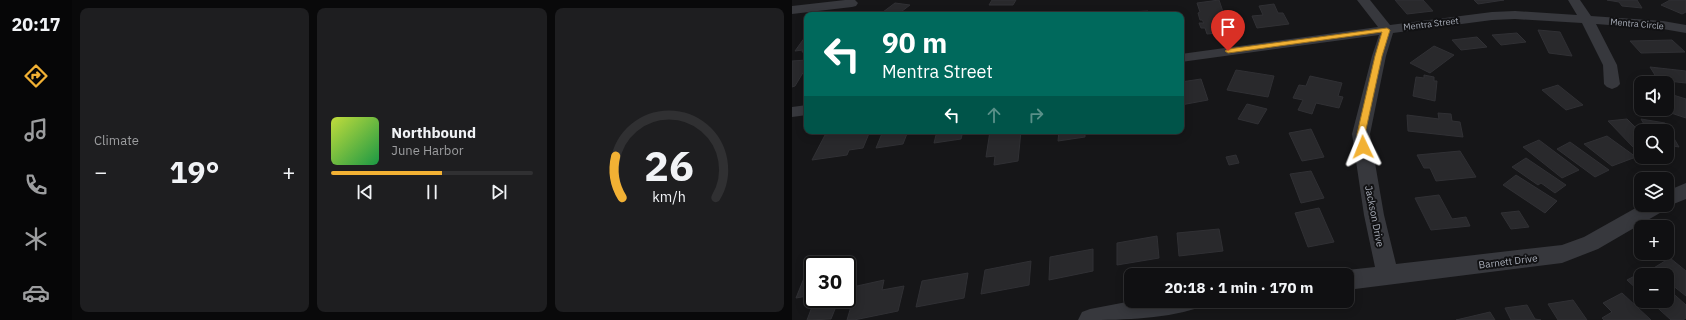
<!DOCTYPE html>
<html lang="en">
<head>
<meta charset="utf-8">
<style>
	:root { --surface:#101012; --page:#1e1e20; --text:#f1f3f6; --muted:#9c9d9f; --line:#303032; --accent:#f2b134 }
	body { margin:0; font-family:"IBM Plex Sans",sans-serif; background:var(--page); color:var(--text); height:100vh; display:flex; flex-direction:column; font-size:15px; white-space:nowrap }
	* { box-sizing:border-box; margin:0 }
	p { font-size:13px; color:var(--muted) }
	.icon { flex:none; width:22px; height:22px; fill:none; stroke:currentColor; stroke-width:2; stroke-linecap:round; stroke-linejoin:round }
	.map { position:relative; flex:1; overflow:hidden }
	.drawer { display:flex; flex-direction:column; gap:8px; padding:8px; background:#09090a; width:720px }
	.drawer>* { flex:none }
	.top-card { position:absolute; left:12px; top:12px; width:380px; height:122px; border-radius:8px; box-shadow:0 2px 10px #0003,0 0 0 1px var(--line); background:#00695c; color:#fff; overflow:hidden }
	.fabs { position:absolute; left:842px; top:76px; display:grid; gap:8px }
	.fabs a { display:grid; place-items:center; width:40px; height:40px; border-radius:8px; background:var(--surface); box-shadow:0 2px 10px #0003,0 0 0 1px var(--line); font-size:20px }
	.speed { position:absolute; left:12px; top:256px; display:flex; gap:8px; font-size:20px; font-weight:700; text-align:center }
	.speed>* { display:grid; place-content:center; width:52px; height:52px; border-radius:50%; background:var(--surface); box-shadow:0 2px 10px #0003,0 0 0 1px var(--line); line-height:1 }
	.speed .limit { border:2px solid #111; border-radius:6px; background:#fff; color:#111 }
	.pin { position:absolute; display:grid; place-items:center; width:34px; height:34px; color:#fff; margin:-41px -17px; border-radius:50% 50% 50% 0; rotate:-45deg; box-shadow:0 0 4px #0007 }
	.pin .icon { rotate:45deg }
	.me { position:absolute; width:44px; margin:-22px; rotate:358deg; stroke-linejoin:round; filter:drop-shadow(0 0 3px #0008) }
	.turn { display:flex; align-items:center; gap:14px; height:84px; padding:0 12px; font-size:18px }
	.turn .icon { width:52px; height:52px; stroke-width:2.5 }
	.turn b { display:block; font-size:28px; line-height:34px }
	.lanes { display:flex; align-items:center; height:38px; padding:0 12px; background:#0003; justify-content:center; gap:20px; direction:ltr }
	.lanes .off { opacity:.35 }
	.big { font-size:30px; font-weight:800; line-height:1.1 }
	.drawer .card { flex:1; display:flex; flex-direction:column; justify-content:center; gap:6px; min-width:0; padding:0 14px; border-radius:8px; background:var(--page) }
	.drawer .dial { align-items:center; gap:0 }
	.dial svg { height:104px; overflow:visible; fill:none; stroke:var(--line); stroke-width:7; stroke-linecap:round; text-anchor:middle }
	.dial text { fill:var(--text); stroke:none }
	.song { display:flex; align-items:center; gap:12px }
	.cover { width:48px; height:48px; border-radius:6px; background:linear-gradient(135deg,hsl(70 70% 55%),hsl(140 70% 35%)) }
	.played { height:4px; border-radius:2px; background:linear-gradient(90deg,var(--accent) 55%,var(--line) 55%) }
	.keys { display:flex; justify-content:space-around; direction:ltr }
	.heat { display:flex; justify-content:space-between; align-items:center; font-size:22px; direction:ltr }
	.drawer .tiles { flex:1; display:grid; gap:8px; grid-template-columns:repeat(3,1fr) }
	.trip { position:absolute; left:332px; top:268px; width:230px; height:40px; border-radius:8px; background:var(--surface); box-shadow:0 2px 10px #0003,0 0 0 1px var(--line); font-weight:800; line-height:40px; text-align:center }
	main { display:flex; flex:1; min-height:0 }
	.menu { display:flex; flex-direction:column; width:72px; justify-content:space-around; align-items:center; background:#060607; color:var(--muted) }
	.menu .icon { width:28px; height:28px }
	.menu .on { color:var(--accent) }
	.menu b { font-size:18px; color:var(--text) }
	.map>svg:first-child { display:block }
	.building { fill:#29292c; stroke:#303034 }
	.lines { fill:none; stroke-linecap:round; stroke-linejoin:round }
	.minor { fill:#37383d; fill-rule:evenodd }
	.route { fill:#f2b134; stroke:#9d7322 }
	.labels { text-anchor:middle; stroke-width:4; stroke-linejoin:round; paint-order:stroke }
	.far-street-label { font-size:9px; fill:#a8adb8; stroke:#111113 }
	.street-label { font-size:10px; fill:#a8adb8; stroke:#111113 }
</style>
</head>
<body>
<main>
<nav class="menu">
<b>20:17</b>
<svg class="icon on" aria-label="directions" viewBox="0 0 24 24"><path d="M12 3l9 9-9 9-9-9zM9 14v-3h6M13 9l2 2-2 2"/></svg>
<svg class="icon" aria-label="music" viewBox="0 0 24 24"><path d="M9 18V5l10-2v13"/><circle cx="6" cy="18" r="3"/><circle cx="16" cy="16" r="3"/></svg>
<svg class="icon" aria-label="phone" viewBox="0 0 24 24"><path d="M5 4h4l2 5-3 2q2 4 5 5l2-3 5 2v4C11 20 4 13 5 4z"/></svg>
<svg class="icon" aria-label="climate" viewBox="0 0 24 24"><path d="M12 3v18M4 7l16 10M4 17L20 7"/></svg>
<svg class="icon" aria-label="car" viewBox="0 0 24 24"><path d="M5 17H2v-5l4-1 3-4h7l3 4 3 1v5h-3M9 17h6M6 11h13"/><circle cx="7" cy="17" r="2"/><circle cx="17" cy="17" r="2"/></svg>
</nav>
<section class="drawer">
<div class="tiles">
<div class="card"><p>Climate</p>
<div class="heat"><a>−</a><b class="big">19°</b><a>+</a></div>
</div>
<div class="card">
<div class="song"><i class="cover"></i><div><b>Northbound</b><p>June Harbor</p></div></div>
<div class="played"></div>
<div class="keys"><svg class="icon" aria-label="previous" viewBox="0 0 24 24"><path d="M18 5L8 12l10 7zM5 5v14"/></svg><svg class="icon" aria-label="pause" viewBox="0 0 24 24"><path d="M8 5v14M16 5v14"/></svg><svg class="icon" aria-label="next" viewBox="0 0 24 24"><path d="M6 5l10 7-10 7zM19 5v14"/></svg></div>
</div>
<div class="card dial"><svg viewBox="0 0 100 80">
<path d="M14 69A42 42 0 1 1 86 69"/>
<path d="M14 69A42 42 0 0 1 9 37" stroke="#f2b134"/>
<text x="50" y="56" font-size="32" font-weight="700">26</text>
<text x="50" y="72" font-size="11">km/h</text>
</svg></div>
</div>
</section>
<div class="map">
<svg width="894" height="320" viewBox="0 0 894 320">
	<rect width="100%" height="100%" fill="#161618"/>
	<path class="building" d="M200,0H224L221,5H197Z
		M427,0L438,32L415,34L413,28H409L407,23H412L410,20H408L406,13L408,12L405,3Z
		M603,0H631L641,11L615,14Z
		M682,0H712L686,4Z
		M815,0H845L850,8L830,6L827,2Z
		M878,0H894V12L890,14L869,5Z
		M103,3L118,5L105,15H87Z
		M482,4L486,13H491L497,24L465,28L460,16L471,15L467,6Z
		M356,11L357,15H335V12Z
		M746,30L768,32L780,56L757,53Z
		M725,33L734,42L709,45L700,35Z
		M13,37H15V52H10L11,50L3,51Z
		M685,37L695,47L669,50L660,40Z
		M880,40L893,52L849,53L838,41Z
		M642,46L662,55L638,73L618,63Z
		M15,60V66L3,86L0,87V61Z
		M858,67L894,71V83L866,80Z
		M444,70L482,76L476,97L435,90Z
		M632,75L642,77V81H645L643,101L621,96L624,77L632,78Z
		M518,76L550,83L546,96L551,97L547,108L524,103L520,114L506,110L511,100L501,98L507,85L514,86Z
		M409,79L416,100L389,105V82Z
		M766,85L791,105L774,110L750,90Z
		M878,94L894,99V118L873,111L875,109Z
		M455,104L475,109L466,124L446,119Z
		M646,113L659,114L660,121L668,122L671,137L616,131L615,115L647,119Z
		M835,119L849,133V147L842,148L816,121Z
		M849,119L873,123L887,147L875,145V131H856Z
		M519,129L532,157L510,161L497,133Z
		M63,131H78L71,148L57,150L55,155L20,160L33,135Z
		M91,131H116L111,144L84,148Z
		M145,131H171L169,139L142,143Z
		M198,131H229L226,161L202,165L203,156L194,157Z
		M267,131H293V137L266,141Z
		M815,136L844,157L820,166L792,144Z
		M747,140L787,170L770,178L731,147Z
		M778,142L817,170L803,177L765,149Z
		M668,151L684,177L644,181L638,168H632L625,155Z
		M444,155L447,163L437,165L434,157Z
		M734,158L774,185L763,193L749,183L746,185L720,167Z
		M519,171L532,198L509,203L498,174Z
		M724,175L765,201L753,213L711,185Z
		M647,195L660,219L674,217L678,226L639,230L623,198Z
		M527,208L542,242L516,247L503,213Z
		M727,211L737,227L719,229L709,213Z
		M427,229L431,251L387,256L385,233Z
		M365,236L367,258L325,265V243Z
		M301,249V271L257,280L258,257Z
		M878,258L894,271V296L875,281V275H868L860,269Z
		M239,261L237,285L189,294L193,270Z
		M854,270L860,275H849V293L835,280Z
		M21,272V295L4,298L14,273Z
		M176,273L172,298L124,307L130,281Z
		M92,280L90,290L112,286L106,311L62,320H55L65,286Z
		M875,288L894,305V318L891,320H879L858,301H875Z
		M830,293L859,320H812L810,318L820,312L811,303Z
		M23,299H47L39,319L15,320Z
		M781,300L795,320H766L756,304Z
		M735,305L743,319L749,320H719L713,308Z
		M698,312L703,320H664Z"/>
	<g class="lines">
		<path class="minor" d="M53,0H63L66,3L64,6L60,7L0,14V6Z
			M565,0H578L598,25L700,12L723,11L785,15L776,0H788L799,16L871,21L894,25V33L871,29L804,24L825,65L828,84L825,87L820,89L815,87L812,84L811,65L790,23L723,19L700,20L601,33L594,56L578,134L592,215L604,264L770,245L792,237L849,205H875V191L894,183V199L874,207L873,210L806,249L770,263L555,290V275H546L547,273L555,270L583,267L572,215L560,134L580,56L587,35L389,62V54L586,27Z
			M15,105V115L0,117V107Z
			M340,301H409L406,308C368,320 326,320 286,320L290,312L298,309Z"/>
	</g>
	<path class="route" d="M595,28L598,30L590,56L573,134L576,147L571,150L567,147L565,134L583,56L590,32L436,53L433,51L436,49Z"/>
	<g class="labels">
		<g class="far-street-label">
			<text transform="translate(639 24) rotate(-7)" y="3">Mentra Street</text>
			<text transform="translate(845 24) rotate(5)" y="3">Mentra Circle</text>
		</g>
		<g class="street-label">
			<text transform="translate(583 216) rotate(79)" y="4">Jackson Drive</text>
			<text transform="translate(716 261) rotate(-7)" y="4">Barnett Drive</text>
		</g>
	</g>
</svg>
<div class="fabs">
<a><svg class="icon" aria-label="sound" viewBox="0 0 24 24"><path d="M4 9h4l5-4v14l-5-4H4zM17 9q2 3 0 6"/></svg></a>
<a><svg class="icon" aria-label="search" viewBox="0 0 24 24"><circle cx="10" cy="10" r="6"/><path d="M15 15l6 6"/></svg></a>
<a><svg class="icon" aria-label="layers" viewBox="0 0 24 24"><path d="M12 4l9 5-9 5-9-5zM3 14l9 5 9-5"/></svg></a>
<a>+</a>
<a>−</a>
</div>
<div class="speed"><div class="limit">30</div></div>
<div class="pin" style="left:436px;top:51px;background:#d93025"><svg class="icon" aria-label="arrive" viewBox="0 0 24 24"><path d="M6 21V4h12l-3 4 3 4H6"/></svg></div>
<svg class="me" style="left:571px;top:147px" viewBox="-20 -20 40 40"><path d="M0-17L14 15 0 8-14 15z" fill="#f2b134" stroke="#fff" stroke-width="4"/></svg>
<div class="trip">20:18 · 1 min · 170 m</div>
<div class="top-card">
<div class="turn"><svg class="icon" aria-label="left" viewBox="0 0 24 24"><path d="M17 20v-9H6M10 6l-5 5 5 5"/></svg><div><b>90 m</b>Mentra Street</div></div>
<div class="lanes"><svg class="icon" aria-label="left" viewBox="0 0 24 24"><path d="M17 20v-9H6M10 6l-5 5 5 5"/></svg><svg class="icon off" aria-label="ahead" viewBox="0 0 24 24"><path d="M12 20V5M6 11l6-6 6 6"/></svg><svg class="icon off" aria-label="right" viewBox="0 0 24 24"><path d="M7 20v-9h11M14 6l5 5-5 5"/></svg></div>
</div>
</div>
</main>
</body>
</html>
